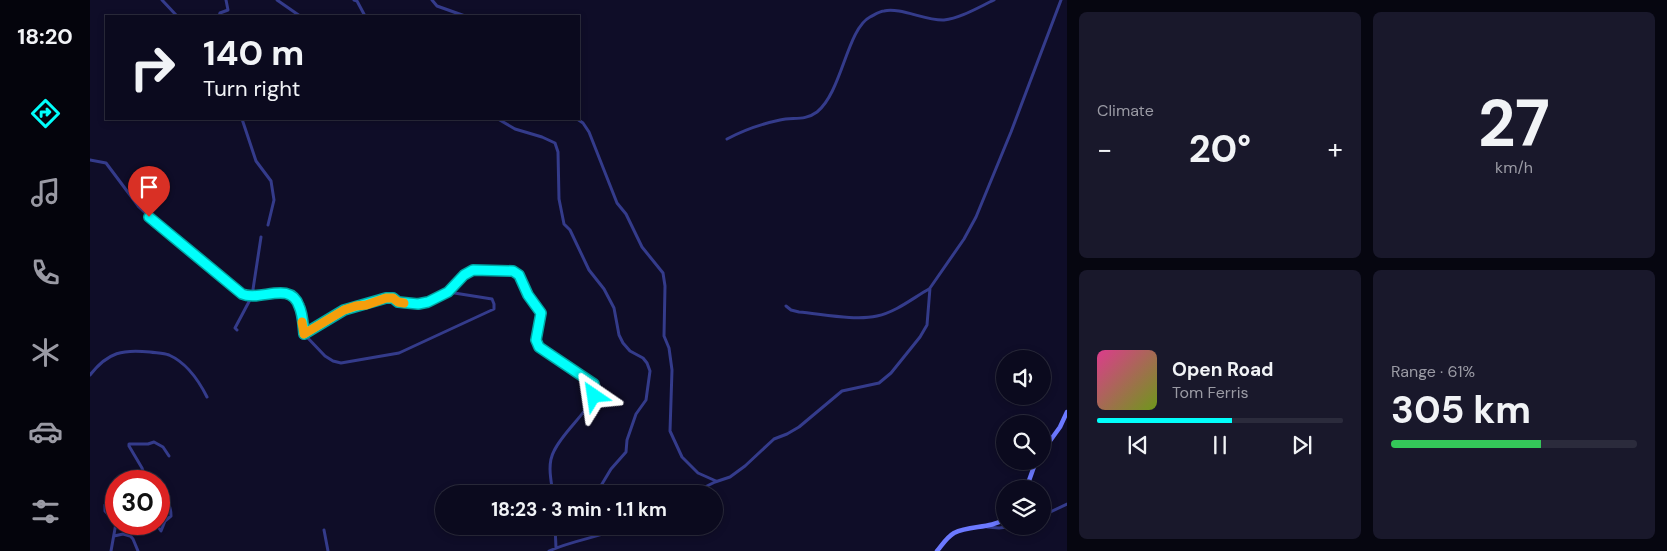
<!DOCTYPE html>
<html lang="en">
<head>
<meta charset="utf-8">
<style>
	:root { --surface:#0b0a1e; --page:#19182b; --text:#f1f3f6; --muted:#9a9aa4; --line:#2b2b3c; --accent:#01fffb }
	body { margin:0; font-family:"DM Sans",sans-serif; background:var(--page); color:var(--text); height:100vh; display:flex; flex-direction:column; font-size:19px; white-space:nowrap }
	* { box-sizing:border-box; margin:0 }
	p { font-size:16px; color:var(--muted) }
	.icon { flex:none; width:28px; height:28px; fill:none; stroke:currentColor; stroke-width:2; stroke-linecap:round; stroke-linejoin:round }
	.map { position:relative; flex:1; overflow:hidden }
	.side { display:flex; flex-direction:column; gap:12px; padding:12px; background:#060610; width:600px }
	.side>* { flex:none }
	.banner { position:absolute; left:15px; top:15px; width:475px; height:105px; border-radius:0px; box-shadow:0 2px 8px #0003,0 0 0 1px var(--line); background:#0b0a1e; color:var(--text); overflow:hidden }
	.buttons { position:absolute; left:906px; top:350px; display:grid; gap:10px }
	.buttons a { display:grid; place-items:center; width:55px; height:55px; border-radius:50%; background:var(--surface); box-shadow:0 2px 8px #0003,0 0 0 1px var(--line); font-size:25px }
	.speed { position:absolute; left:15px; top:470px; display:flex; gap:10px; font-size:25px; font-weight:700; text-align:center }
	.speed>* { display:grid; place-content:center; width:65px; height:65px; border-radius:50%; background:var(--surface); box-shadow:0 2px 8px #0003,0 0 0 1px var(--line); line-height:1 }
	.speed .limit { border:8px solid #d22; background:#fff; color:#111 }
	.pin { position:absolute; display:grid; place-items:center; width:42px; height:42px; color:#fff; margin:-51px -21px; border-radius:50% 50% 50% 0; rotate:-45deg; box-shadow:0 0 5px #0007 }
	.pin .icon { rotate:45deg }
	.me { position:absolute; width:55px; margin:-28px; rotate:328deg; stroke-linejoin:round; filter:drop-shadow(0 0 4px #0008) }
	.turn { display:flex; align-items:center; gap:18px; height:105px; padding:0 15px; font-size:22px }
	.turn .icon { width:65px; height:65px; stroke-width:2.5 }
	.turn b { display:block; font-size:35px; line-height:42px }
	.big { font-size:38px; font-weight:700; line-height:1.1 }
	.side .widget { flex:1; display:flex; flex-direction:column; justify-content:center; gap:8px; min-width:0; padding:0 18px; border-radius:8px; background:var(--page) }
	.side .dial { align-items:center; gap:0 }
	.dial b { font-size:65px; line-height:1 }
	.song { display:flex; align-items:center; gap:15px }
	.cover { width:60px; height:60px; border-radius:8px; background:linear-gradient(135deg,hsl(330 70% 55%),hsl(80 70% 35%)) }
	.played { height:5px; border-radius:2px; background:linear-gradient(90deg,var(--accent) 55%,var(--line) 55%) }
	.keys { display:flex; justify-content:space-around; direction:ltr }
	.heat { display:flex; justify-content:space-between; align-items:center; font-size:28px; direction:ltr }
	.charge { height:8px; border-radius:4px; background:linear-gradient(90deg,#34c759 61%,var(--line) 0) }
	.side .tiles { flex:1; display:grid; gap:12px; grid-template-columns:repeat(2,1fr) }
	.trip { position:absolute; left:345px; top:485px; width:288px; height:50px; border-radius:25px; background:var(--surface); box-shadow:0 2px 8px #0003,0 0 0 1px var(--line); font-weight:700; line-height:50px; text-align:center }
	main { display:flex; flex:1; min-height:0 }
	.tab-bar { display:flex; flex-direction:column; width:90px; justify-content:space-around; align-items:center; background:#04040c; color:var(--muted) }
	.tab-bar .icon { width:35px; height:35px }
	.tab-bar .selected { color:var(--accent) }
	.tab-bar b { font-size:22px; color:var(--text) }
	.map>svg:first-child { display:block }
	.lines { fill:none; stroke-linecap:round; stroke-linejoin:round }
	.minor { stroke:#343b8b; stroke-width:3 }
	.secondary { stroke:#6c79ff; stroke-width:4.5 }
	.route-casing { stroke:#01a6a3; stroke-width:12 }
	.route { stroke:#01fffb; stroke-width:9 }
	.slow { stroke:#f59e0b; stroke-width:9 }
</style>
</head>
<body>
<main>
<nav class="tab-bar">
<b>18:20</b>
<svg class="icon selected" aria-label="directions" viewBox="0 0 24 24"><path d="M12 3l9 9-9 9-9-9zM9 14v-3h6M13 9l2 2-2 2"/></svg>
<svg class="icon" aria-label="music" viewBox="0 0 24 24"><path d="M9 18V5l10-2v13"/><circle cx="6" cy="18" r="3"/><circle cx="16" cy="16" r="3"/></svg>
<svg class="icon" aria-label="phone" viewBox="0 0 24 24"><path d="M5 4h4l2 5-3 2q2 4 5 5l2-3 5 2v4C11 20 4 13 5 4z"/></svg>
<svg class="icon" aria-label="climate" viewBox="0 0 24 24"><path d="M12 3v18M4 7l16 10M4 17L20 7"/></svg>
<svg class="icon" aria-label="car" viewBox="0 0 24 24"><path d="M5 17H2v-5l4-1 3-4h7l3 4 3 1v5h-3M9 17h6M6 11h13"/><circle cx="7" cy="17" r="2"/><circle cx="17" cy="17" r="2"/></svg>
<svg class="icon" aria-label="filters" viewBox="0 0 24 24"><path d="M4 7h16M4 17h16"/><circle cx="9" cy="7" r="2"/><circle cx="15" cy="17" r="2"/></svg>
</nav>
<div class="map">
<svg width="977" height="551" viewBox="0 0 977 551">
	<rect width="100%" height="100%" fill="#0f0d28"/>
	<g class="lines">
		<path class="minor" d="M72,0L87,16
			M187,0L210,16
			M264,0L267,1L275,16
			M342,0L347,6L375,16
			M129,16L130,13L138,10L136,0
			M152,119L166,161L181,181L184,200L178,225
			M408,119L425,129L452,137L465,143L468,152L469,199L474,224L480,230L499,270L514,289L524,308L529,335L533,343L540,351L553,358L557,363L560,371L556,400L546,414L537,440L536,452L521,469L506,494
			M487,119L493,123L499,132L527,203L536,214L552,247L573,273L575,286L574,336L579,348L582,370L580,431L592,457L608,473L626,481
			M637,139C654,130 671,124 690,120C703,117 715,121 727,112C752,92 757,29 780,17C784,15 790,11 794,11C810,7 836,21 854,20C871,18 889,7 904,0
			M0,160L16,163L49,207L69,226L152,294C164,300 179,294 193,292L201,296L209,304L214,334L235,356L243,361L251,363L309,353L404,309V304L402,299L358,292
			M696,306L701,310L709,312C732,314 765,321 787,316C806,312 823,298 839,289
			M147,330L145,328L162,296L171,237
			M214,334L254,311L296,298H303L308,302L329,303L338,301L358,292L374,275L383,270L423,271L429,275L438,295L451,313L446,340L449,347L504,384C505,388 506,392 504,396C496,414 473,432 464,451C457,464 461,480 463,494
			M0,375C18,352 33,349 60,352C66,353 74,353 79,355C97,363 109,381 117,397
			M56,481L52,468L39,446V444H58L64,442L73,447L79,456
			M601,494L625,482L640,477L655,466L684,439L697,434L709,427L752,391L789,383L801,373L830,337L837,325L840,288L874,239L886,217L921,132L971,0
			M952,516L977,504
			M26,523L15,511V505L18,500L26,494
			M30,524L43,539L48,551
			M66,524L71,531L75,521L81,516C81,505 77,500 69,493
			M465,526L466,548
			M897,527L909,528L926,526
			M234,530L238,551
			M465,533L473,532L478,526
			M24,536L33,534L40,536
			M21,551L26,523
			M459,551C483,540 511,537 536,526"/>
		<path class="secondary" d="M952,452L970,427L977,412
			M936,489L946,461
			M847,551C852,545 857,537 864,533C880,525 900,529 915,519"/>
	</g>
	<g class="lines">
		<g class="route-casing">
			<path id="route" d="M59,217L152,294C170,302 200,280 209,306C213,314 213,325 214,334L254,310L296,298H303L308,302L328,304L338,302L358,292L374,275L383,270L423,271L429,275L438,295L451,313L446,340L449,347L504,384L505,390L504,396"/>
		</g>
		<use href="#route" class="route"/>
		<path class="slow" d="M212,322L214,334L254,310L266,306L276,305L296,298H303L308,302L314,303"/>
	</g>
</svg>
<div class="buttons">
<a><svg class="icon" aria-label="sound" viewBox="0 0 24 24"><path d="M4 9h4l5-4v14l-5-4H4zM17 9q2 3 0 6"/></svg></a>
<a><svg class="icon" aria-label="search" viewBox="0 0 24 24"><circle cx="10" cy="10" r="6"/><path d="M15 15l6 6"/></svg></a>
<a><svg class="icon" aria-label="layers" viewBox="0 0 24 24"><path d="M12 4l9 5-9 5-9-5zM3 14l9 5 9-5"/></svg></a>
</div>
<div class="speed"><div class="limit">30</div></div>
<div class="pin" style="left:59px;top:217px;background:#d93025"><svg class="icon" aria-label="arrive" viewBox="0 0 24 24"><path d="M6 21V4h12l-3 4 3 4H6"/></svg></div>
<svg class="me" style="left:504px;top:396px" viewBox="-20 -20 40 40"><path d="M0-17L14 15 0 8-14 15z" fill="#01fffb" stroke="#fff" stroke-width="4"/></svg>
<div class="trip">18:23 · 3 min · 1.1 km</div>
<div class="banner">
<div class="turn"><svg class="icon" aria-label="right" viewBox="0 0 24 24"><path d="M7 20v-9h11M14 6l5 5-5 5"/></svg><div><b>140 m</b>Turn right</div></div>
</div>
</div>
<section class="side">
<div class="tiles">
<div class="widget"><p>Climate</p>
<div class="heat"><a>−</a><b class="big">20°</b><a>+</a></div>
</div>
<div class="widget dial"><b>27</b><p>km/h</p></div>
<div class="widget">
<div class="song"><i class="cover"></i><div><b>Open Road</b><p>Tom Ferris</p></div></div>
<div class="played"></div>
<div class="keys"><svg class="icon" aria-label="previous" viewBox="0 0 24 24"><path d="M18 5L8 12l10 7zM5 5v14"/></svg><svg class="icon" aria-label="pause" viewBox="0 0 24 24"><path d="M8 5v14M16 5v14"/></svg><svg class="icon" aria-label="next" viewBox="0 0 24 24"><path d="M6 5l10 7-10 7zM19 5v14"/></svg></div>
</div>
<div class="widget"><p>Range · 61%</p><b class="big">305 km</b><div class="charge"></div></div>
</div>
</section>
</main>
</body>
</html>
